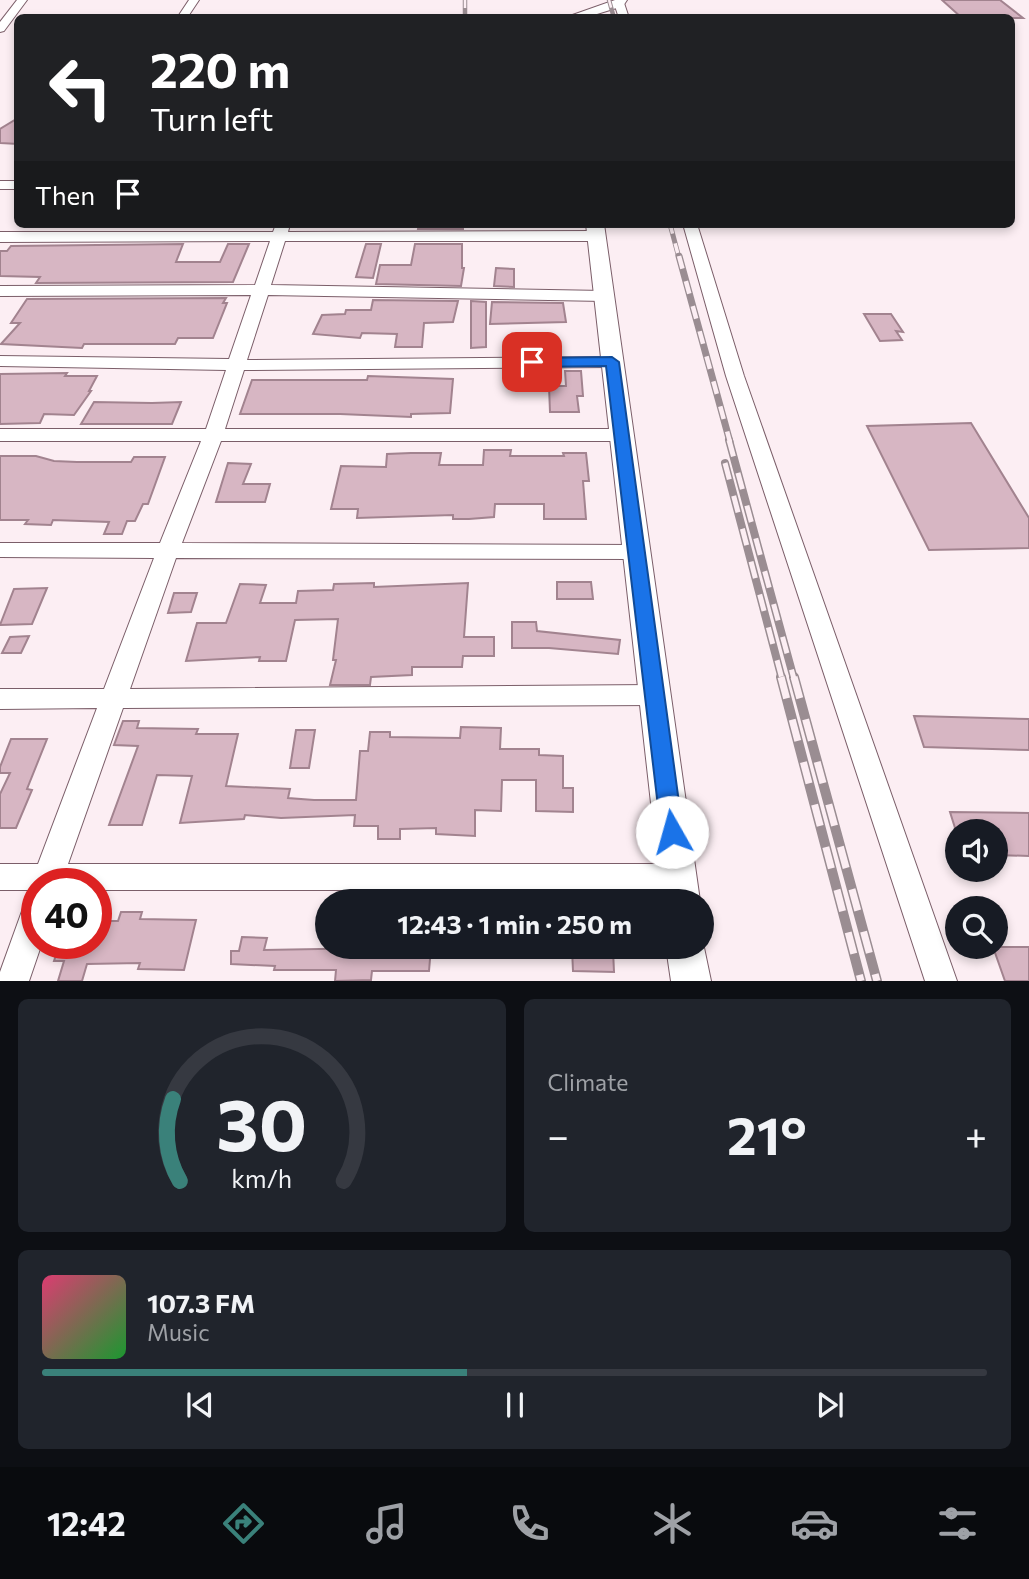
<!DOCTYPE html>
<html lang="en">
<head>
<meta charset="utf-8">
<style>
	:root { --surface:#171b24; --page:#20242c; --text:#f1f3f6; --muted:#9ea1a6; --line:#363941; --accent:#3a817a }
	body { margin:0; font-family:Commissioner,sans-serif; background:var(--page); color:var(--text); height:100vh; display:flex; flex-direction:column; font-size:26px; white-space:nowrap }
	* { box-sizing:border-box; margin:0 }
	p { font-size:23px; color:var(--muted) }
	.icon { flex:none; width:38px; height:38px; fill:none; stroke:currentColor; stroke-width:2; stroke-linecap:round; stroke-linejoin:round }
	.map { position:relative; height:981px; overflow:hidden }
	.drawer { display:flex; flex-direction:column; gap:18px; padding:18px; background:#0d0f14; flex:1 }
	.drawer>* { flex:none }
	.banner { position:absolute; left:14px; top:14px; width:1001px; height:214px; border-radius:10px; box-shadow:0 4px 10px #0003; background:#202124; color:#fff; overflow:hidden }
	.tools { position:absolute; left:945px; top:819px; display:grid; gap:14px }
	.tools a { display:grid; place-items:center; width:63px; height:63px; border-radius:50%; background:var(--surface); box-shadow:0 4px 10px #0003; font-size:35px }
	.speed { position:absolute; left:21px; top:868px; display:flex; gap:14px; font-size:35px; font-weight:700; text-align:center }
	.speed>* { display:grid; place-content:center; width:91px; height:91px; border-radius:50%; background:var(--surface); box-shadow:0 4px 10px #0003; line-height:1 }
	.speed .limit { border:10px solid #d22; background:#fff; color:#111 }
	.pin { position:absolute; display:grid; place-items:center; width:60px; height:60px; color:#fff; margin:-30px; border-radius:14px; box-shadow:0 4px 10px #0006 }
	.me { position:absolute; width:77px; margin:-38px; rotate:353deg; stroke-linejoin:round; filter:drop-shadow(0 0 5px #0008) }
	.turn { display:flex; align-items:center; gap:24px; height:147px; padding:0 21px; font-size:32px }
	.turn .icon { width:91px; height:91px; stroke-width:2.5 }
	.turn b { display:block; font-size:49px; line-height:60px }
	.then { display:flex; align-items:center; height:66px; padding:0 21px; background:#0003; gap:14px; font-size:26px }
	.big { font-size:52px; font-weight:700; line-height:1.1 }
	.drawer .tile { flex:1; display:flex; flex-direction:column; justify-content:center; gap:10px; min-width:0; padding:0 24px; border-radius:10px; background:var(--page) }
	.drawer .dial { align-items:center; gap:0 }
	.dial svg { height:182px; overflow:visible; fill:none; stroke:var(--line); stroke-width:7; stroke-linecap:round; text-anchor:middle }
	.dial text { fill:var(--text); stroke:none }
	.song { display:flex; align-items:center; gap:21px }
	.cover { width:84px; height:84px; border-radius:10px; background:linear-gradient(135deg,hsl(340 70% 55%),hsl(130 70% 35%)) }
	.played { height:7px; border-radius:4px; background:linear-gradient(90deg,var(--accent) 45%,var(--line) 45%) }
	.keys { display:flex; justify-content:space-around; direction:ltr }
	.heat { display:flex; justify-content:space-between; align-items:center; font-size:38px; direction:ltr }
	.drawer .tiles { flex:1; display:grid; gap:18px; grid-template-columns:1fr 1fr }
	.tile:last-child { grid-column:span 2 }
	.trip { position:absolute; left:315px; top:889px; width:399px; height:70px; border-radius:35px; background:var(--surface); box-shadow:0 4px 10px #0003; font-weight:700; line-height:70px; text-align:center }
	.tab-bar { display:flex; height:112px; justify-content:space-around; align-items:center; background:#090b0e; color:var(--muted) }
	.tab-bar .icon { width:49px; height:49px }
	.tab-bar .active { color:var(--accent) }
	.tab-bar b { font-size:32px; color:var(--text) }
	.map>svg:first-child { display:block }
	.building { fill:#d7b6c3; stroke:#a2838f; stroke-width:2 }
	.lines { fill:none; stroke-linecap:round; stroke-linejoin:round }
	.minor-casing { stroke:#7b5e69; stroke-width:2 }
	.tertiary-casing { stroke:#7b5e69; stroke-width:2 }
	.minor { fill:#fff; fill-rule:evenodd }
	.tertiary { fill:#fff; fill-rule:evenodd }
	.rail-far4-casing { stroke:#9a8d92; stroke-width:4.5 }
	.rail-far3-casing { stroke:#9a8d92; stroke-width:5 }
	.rail-far2-casing { stroke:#9a8d92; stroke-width:7 }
	.rail-far1-casing { stroke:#9a8d92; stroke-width:8 }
	.rail-casing { stroke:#9a8d92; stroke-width:10 }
	.rail-far4 { stroke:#fceef3; stroke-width:2.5; stroke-dasharray:8; stroke-linecap:butt }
	.rail-far3 { stroke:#fceef3; stroke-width:3.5; stroke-dasharray:10; stroke-linecap:butt }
	.rail-far2 { stroke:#fceef3; stroke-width:4.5; stroke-dasharray:13; stroke-linecap:butt }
	.rail-far1 { stroke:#fceef3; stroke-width:5; stroke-dasharray:17; stroke-linecap:butt }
	.rail { stroke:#fceef3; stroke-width:7; stroke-dasharray:22; stroke-linecap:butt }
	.route { fill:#1a73e8; stroke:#114b97; stroke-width:2 }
</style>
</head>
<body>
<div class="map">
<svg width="1029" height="981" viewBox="0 0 1029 981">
	<rect width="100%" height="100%" fill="#fceef3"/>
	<path class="building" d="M942,0H1000L1023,18H962Z
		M18,118V144L0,143V129Z
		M419,224H463V229H418Z
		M183,244L176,262H220L228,244H249L233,282L36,283L40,277L0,276V251H7L11,246Z
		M366,244H381L373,278L356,277Z
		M415,244H462V268H464L461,286L376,284L380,265H411Z
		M496,268L514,269V287L494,286Z
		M226,298L223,303H227L213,338H178L175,344H84L82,348L1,344L20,323H11L27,299Z
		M373,300L458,301L453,322L424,323L422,347H395L397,334L362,333L360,338L313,334L322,315L345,314L346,310H371Z
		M471,301L486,302V347L471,348Z
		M492,302L563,303L566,322L490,324Z
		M864,314H891L903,332L896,331L902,340L880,341Z
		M565,371H581L583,396H577L579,412H550L549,386H566Z
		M67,373L65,376H97L89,391H91L74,415L44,414L40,423L0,424V374Z
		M368,376L453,379L450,413L411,414V417L340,414H240L252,380H367Z
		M94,402L152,403L181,402L172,424H81Z
		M971,423L1029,518V548L929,550L867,426Z
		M484,450H511L510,456H564L563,453H586L589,481H583L586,519H544V504H495L494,517L469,519H453V515L357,518L358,509H331L341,466L386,467L387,454L411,453H441L439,465H483Z
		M0,456H36L54,461L77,462H131L134,457H165L148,504H143L135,521H127L122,534H104L109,522L53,520L51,525L25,524L28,520H0Z
		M228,463L251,464L243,484H270L265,502H216Z
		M557,582H591L593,599H557Z
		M374,583V587L468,583L464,637H494V656H463L462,667H412V675L371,677L370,685H330L336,660H333L338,619L295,620L286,661H259L260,657L186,661L197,623H226L240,584L266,585L260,603H296L298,591L333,590L334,584Z
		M47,588L32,624L0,625L14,589Z
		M174,593H197L191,612L168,613Z
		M512,622H536L537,631L620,640L618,654L549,648H512Z
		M29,636L21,653H2L10,637Z
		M914,716L1029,719V750L924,747Z
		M123,721H139L137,728L198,729L196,734H238L226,786L290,789L288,798L314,800H356L360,751H368L370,732H390V737L460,738L461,727L501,728L500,749H539V755L563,756V788H573V812L536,811V780H502L501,811L475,810V836L436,834V828L400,829V839H378V826H354L355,815L281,818L245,815L244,819L180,823L192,776L157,775L142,825H109L138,746L114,745Z
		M296,730H315L309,768H290Z
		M11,739H47L27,789L32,790L16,828H0V794L10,773H0V767Z
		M950,812L1029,813V856L996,855V831H956Z
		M121,912H142L140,919L196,920L184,970L138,969L140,963L87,964L82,981H58L64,961H54L60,943H96V921H118Z
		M242,937L267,938L264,950L431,947L429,971H372L371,980L335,981L336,970H274L275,966L231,964V951H239Z
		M993,947H1029V981H1005Z
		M572,949L613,950L614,972L573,971Z"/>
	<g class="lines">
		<g class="minor-casing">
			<path id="minor" d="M17,0H27L4,31L0,32V22Z
				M189,0H199L187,18H177Z
				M619,0L624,3L629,18H619L614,3Z
				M0,181H18V189H0Z
				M276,224H290L288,232L596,231L604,236L596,241H285L271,285L604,291L612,296L604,301L268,295L247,360L612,357L621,362L612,367L244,370L225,429H622L632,435L622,441H221L182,543L637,545L645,547L648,552L645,557L637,559L176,558L130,689L655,685L664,688L668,695L664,702L655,705L123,708L68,864H678L689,868L693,877L689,886L678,890H96V884H37V894L34,890H0V864H38L97,708L0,709V689H104L154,558L0,557V543H160L201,441H0V429H206L226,370L0,366V356L229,359L251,295L0,296V286L255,285L270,241L0,242V232H273Z
				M683,224H697L744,376L957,981H925L726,376Z
				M37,897V943H42L29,981H0V972L22,911L26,901Z"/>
		</g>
		<g class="tertiary-casing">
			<path id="tertiary" d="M615,0H627L623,6L584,18H564Z
				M586,224H604L700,901H662Z
				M702,938L711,981H671L666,947H702Z"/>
		</g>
		<use href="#minor" class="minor"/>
		<use href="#tertiary" class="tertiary"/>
		<g class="rail-far4-casing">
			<path id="rail-far4" d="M465,0V18
				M609,0L614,18"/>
		</g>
		<g class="rail-far3-casing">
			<path id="rail-far3" d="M670,224L679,258"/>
		</g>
		<g class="rail-far2-casing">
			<path id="rail-far2" d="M679,256L730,442"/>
		</g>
		<g class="rail-far1-casing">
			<path id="rail-far1" d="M729,440L794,679
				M725,463L782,679"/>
		</g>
		<g class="rail-casing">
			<path id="rail" d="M781,677L861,981
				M794,677L877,981"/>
		</g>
		<use href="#rail-far4" class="rail-far4"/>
		<use href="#rail-far3" class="rail-far3"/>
		<use href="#rail-far2" class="rail-far2"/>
		<use href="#rail-far1" class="rail-far1"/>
		<use href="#rail" class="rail"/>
	</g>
	<path class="route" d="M612,357L619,362L683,832L680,838L672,841L665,838L661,832L606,366L532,367L525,362L532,358Z"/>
</svg>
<div class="tools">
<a><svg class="icon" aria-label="sound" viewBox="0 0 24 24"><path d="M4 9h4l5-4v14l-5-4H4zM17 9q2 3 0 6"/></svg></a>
<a><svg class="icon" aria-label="search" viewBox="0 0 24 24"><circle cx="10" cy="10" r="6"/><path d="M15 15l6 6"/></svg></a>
</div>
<div class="speed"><div class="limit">40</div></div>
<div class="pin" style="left:532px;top:362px;background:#d93025"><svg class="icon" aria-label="arrive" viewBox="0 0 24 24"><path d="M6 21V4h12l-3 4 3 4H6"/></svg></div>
<svg class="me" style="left:672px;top:832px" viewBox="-20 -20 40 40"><circle r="19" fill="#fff"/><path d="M0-13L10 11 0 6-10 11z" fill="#1a73e8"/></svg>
<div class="trip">12:43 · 1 min · 250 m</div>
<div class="banner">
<div class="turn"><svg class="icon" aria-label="left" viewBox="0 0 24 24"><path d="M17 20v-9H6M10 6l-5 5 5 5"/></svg><div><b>220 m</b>Turn left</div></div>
<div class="then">Then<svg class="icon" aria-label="arrive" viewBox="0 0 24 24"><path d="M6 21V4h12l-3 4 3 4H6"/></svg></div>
</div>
</div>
<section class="drawer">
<div class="tiles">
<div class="tile dial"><svg viewBox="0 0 100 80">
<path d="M14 69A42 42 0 1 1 86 69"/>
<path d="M14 69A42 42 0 0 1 11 33" stroke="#3a817a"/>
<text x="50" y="56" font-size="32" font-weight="700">30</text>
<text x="50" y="72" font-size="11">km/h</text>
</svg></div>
<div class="tile"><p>Climate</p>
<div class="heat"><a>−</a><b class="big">21°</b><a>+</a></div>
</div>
<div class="tile">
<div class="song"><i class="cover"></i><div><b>107.3 FM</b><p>Music</p></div></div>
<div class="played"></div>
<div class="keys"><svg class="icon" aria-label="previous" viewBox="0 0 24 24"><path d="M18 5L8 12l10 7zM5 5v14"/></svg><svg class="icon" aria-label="pause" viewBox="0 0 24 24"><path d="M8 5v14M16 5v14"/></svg><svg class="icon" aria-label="next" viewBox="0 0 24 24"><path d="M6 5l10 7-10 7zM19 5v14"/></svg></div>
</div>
</div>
</section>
<nav class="tab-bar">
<b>12:42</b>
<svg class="icon active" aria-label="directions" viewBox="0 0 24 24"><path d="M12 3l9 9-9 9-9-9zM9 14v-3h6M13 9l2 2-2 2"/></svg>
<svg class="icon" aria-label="music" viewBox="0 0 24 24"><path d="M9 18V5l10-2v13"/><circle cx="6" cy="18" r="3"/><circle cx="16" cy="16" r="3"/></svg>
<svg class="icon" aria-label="phone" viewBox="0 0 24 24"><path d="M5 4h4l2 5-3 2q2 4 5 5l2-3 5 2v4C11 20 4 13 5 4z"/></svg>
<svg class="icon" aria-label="climate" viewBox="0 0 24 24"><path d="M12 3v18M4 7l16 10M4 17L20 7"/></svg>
<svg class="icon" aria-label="car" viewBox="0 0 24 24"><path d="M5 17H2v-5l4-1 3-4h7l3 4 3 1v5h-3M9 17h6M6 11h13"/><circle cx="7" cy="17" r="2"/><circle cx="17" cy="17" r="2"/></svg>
<svg class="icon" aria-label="filters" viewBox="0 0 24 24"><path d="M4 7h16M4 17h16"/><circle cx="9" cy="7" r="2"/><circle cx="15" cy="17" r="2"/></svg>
</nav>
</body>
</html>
